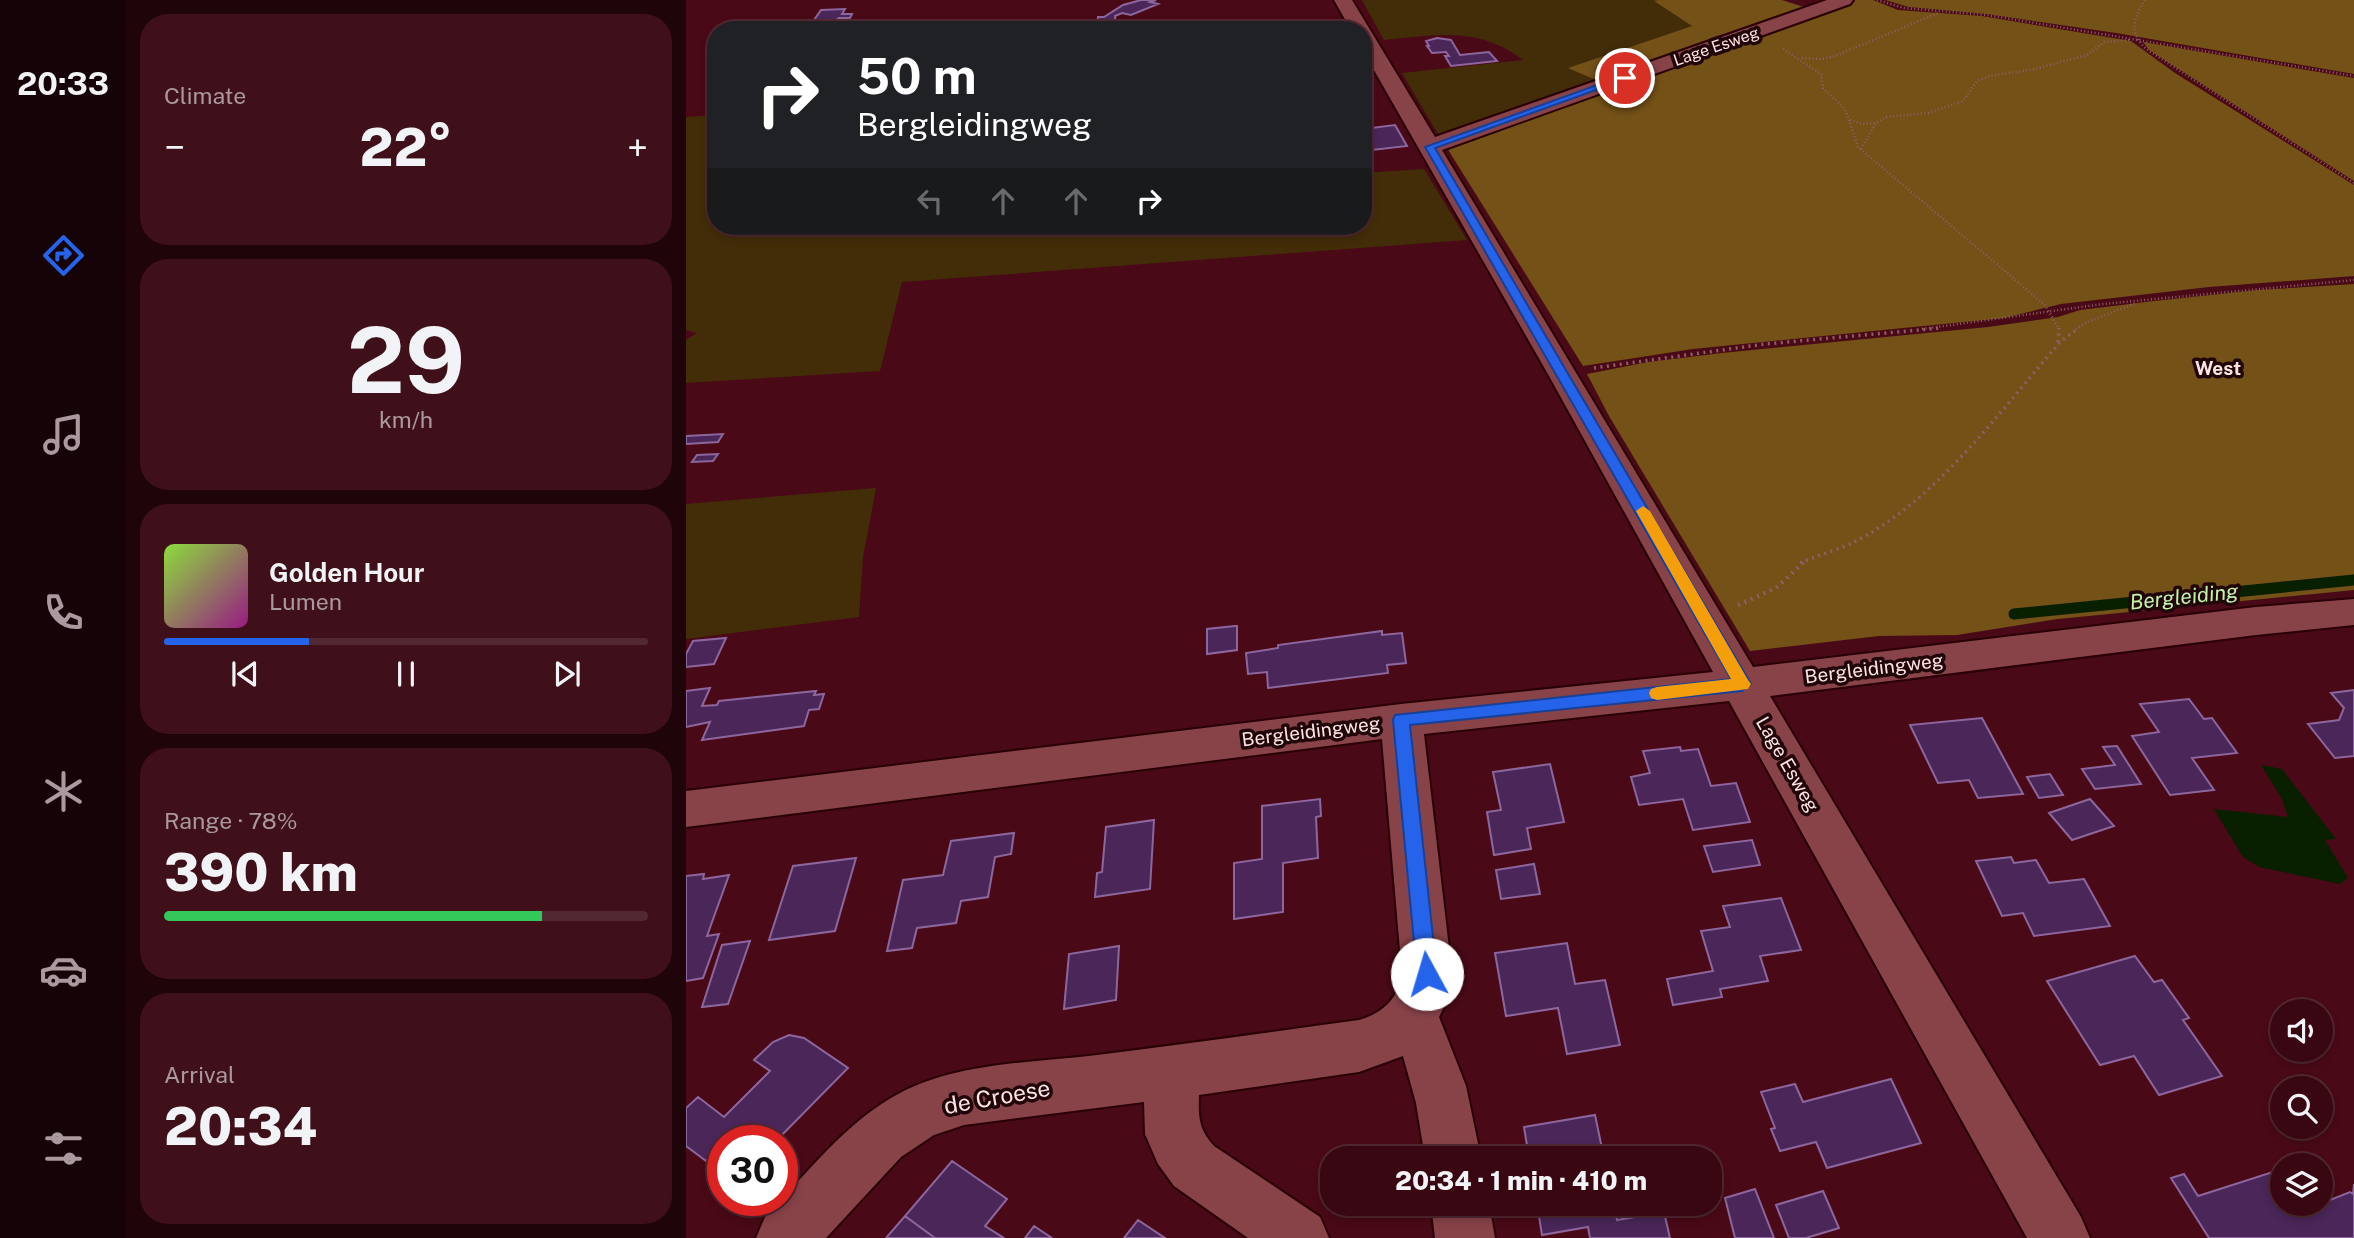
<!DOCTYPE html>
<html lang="en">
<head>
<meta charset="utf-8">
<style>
	:root { --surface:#380711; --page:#3f101a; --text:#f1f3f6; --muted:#ab999f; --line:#522831; --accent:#2563eb }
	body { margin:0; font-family:"Public Sans",sans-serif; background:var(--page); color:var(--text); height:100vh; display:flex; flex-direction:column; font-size:26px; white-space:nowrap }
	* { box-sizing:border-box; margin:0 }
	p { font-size:23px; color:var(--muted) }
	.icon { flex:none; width:38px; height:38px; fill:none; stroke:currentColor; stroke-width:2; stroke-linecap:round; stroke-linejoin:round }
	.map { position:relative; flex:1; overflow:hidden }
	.details { display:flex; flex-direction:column; gap:14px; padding:14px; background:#1f0409; width:560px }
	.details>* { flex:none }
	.guide { position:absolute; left:21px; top:21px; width:665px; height:214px; border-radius:28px; box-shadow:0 4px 10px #0003,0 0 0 2px var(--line); background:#202124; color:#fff; overflow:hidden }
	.buttons { position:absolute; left:1584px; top:999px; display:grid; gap:14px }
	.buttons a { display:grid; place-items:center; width:63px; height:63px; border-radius:50%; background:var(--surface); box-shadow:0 4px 10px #0003,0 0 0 2px var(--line); font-size:35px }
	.speed { position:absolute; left:21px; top:1125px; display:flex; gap:14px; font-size:35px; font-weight:700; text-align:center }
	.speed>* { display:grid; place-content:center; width:91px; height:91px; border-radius:50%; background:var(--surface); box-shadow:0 4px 10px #0003,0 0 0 2px var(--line); line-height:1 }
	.speed .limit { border:10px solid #d22; background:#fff; color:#111 }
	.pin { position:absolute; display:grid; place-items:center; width:60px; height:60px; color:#fff; margin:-30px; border:4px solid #fff; border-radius:50%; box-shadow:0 2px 7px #0007 }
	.me { position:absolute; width:77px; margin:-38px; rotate:354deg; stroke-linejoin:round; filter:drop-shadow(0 0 5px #0008) }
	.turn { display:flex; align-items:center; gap:24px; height:147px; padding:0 35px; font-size:32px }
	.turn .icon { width:91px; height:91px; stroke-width:2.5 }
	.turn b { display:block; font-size:49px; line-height:60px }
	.lanes { display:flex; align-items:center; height:66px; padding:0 35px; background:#0003; justify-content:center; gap:35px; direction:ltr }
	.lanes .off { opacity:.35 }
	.big { font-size:52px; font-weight:800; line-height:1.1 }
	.details .widget { flex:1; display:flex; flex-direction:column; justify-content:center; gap:10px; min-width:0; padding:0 24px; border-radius:28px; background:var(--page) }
	.details .dial { align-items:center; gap:0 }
	.dial b { font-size:91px; line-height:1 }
	.song { display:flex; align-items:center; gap:21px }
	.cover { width:84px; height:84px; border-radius:10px; background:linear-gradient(135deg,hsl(90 70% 55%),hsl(310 70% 35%)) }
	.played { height:7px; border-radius:4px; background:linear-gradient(90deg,var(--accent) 30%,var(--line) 30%) }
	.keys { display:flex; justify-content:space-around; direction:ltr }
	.heat { display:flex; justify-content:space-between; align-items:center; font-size:38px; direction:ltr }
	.charge { height:10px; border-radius:5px; background:linear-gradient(90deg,#34c759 78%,var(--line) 0) }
	.trip { position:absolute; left:634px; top:1146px; width:402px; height:70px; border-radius:28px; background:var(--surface); box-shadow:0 4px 10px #0003,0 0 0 2px var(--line); font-weight:800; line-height:70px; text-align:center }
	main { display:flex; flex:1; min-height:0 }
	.menu { display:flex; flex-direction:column; width:126px; justify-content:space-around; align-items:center; background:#160307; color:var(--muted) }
	.menu .icon { width:49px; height:49px }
	.menu .selected { color:var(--accent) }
	.menu b { font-size:32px; color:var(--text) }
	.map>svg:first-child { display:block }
	.green { fill:#432d09 }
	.forest { fill:#745117 }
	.water { fill:#081f00 }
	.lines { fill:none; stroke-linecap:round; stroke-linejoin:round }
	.stream { stroke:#081f00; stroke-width:11 }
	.building { fill:#4a2659; stroke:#8d669e; stroke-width:2 }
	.street-casing { stroke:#280005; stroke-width:4 }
	.path-far2 { stroke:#905e67; stroke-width:2.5; stroke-dasharray:1 2.5; stroke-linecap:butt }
	.path-far1 { stroke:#905e67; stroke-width:3.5; stroke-dasharray:2 4.5; stroke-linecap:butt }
	.path { stroke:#905e67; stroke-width:4.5; stroke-dasharray:2 5; stroke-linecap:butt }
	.street { fill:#884349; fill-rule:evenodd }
	.route { fill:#2563eb; stroke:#184099; stroke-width:2 }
	.slow { fill:#f59e0b }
	.labels { text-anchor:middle; stroke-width:7; stroke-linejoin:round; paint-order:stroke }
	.far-street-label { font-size:16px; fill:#fee4e5; stroke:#200509 }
	.far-quarter-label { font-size:19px; font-weight:bold; fill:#fee4e5; stroke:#200509 }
	.street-label { font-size:19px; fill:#fee4e5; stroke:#200509 }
	.water-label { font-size:21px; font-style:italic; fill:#c2f6a7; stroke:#200509 }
	.near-street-label { font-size:23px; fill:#fee4e5; stroke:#200509 }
</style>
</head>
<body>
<main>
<nav class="menu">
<b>20:33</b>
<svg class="icon selected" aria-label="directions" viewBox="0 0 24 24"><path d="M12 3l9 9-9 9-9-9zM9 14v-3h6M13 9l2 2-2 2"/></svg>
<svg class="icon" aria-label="music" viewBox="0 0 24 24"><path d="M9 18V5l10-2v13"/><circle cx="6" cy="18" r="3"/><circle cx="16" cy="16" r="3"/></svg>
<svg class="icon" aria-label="phone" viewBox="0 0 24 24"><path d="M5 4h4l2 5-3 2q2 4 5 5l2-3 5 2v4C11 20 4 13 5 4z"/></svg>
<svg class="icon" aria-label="climate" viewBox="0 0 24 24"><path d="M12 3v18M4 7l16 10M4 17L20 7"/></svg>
<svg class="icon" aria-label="car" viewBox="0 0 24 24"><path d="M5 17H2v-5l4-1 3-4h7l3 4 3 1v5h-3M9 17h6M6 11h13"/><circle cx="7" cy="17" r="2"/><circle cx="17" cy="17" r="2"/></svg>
<svg class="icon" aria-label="filters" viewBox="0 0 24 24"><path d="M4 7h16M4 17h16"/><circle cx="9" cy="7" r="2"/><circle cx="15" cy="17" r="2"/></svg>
</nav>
<section class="details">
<div class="widget"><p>Climate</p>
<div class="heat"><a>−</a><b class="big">22°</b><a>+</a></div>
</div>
<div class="widget dial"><b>29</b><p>km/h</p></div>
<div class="widget">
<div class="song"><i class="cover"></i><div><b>Golden Hour</b><p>Lumen</p></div></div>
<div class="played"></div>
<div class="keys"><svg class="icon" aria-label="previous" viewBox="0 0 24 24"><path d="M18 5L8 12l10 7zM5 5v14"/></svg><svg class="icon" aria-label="pause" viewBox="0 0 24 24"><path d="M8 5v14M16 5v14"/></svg><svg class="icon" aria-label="next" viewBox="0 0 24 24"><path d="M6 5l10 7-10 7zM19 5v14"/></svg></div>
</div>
<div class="widget"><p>Range · 78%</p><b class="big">390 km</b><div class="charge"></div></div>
<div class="widget"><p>Arrival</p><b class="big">20:34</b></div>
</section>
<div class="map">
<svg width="1668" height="1238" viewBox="0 0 1668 1238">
	<rect width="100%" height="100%" fill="#4a0917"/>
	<path class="green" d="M676,0H972L969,1L1006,26L883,68L912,81L752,134L716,73L837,60C792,26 750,35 698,40Z
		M30,115V226H677V173L738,169L781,240L216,282L194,371L0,383V340L11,333L0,330V117Z
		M190,488L177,557L173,617L0,639V504Z"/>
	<path class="forest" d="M972,0H1096L1121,8L912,81L882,68L1006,26L968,1Z
		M1168,0H1187L1212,10L1296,16L1445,41L1489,73L1668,185V276L1523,287L1375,304L1318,318L1007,349L897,366L761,148Z
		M1199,0H1668V74L1430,33L1301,14L1223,7Z
		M1457,42L1668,78V181L1463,50Z
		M1668,284V590L1372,619L1271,635L1193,636L1064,651L923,416L901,374L962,362L1036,353L1302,327L1372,317L1394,310L1468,301L1572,290Z"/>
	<path class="water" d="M1575,765L1596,769L1650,839L1639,840L1662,878L1654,884L1573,867L1556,856L1528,809L1602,817L1596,799Z"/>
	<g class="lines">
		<path class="stream" d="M1328,614L1668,580"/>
	</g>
	<path class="building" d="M455,0H470L464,2L472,4L445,15L436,13L429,16L430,30H411L412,17H418L437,5Z
		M159,9L156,14H166L164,18H153L143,25L126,23L135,10Z
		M751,38L765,40L774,55L803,52L811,61L765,66L759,56H763L760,52L746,53L741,46H743L740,41Z
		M709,125L721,146L686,150L677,129Z
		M37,434L32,442L0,444V436Z
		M32,454L27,461L6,462L11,455Z
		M549,626H551V650L521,654V629Z
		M696,631V635L716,633L720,663L701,665L702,673L582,688L581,672L562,674L560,653L592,648V645Z
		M40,638L28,664L0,667V654L7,641Z
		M24,688L16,706L31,705L33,701L130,691L128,695L138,694L133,709L123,710L118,726L16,740L24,722L0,727V691Z
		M1668,690V756L1649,758L1622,724L1653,720L1658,708L1645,693Z
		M1503,699L1518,719L1526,718L1551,753L1506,758L1528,790L1484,795L1446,736L1473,732L1454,704Z
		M1296,718L1337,794L1292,798L1283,780L1252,783L1224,725Z
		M1431,746L1455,784L1409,789L1396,769L1429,765L1417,747Z
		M994,747L995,751L1012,749L1025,786L1050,783L1064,822L1007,830L997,799L953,805L945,777L964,773L957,751Z
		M864,764L878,822L841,828L845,849L808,855L801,812L815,810L807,772Z
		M1364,774L1377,795L1353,798L1341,777Z
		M634,799L635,816L630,817L632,858L597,863V912L548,919V863L576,859V806Z
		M1404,799L1428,826L1386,840L1363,813Z
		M468,820L464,889L409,897L411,873L416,872L420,827Z
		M328,833L325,854L309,857L302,897L275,901L270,923L231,928L226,948L201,951L217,880L257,875L265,841Z
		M1066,840L1074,865L1027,872L1018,846Z
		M1325,857L1328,863L1350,860L1363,883L1398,879L1424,926L1348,936L1337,913L1316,916L1290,861Z
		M170,858L149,931L83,940L107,866Z
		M848,864L854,894L815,899L810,870Z
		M18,874L17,879L43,875L21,936L33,934L17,978L0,981V876Z
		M1095,898L1115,950L1074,956L1082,981L1034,989L1036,997L987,1005L981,979L1027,971L1015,931L1044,927L1037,906Z
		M64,941L42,1004L16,1007L36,945Z
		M881,943L889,984L919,980L934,1045L881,1054L872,1008L820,1016L809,953Z
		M433,946L430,1000L378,1009L383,954Z
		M1449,956L1468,982L1476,980L1503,1018L1497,1020L1536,1076L1473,1095L1448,1056L1414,1065L1361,981Z
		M103,1035L118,1038L162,1068L90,1141H62L49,1131L20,1161L0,1146V1108L12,1097L38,1117L84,1071L68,1060L87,1042Z
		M1205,1079L1235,1143L1141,1168L1130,1142L1094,1151L1085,1129L1089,1128L1075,1092L1109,1084L1117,1102Z
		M909,1115L918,1158H843L838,1127Z
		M266,1161L321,1199L299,1226L318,1238H249L219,1216Z
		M1596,1169V1204H1634L1664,1192L1667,1194L1668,1184V1238H1523L1485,1178L1498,1174L1512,1196Z
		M1069,1189L1088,1238H1049L1039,1198Z
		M1137,1191L1153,1228L1120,1238H1103L1090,1205Z
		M851,1204H928L931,1220L978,1212L984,1238H904L902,1227L856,1235Z
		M219,1216L249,1238H200Z
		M452,1220L479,1238H438Z
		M348,1226L366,1238H339Z"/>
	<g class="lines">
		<g class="street-casing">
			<path id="street" d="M648,0H666L749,137L1141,0H1167L1164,4L756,150L1067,667L1570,607L1668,599V625L1570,635L1084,696L1395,1217L1404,1238H1341L1043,701L738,734L766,974L764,995L753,1017L780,1086L795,1158H739L730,1103L717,1056L673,1072L513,1095C512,1117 513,1130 528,1146L634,1217L643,1238H562L488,1186L472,1164L459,1134L458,1102L278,1125L248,1135L215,1157L140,1238H70L79,1217C120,1175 160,1121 214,1093C273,1062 346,1063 411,1055C498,1044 586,1032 673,1020C697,1013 712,999 716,974L696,739L0,827V791L715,704L1027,672L863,376L677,51V30H665Z
				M745,1204H803L809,1238H749Z"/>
		</g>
		<path class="path-far2" d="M1191,0L1218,8L1301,15L1668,76
			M1459,0C1447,19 1443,32 1460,49L1668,183
			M1097,49L1135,74L1137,88L1159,109L1172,147L1359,305L1373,329
			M1116,58L1136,59L1149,56L1252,13
			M1164,120L1176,124L1190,123L1200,117L1242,113L1277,101L1291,81L1303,76L1349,69L1401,55L1418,42L1444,40
			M1175,149L1190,123
			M1236,329L1417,304L1668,280
			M1390,329L1399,323L1450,303"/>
		<path class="path-far1" d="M1372,342L1373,328
			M908,368L1079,344L1255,328
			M1114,563C1130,556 1148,551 1164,544C1249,503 1314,411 1375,341L1393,328"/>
		<path class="path" d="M1052,605L1090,588L1118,562"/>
		<use href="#street" class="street"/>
	</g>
	<path class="route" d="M936,76L943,78L749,148L1065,684L1056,691L724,725L751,974L748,981L741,984L734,981L731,974L707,720L709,715L1045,679L739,147Z"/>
	<path class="slow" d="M957,506L964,511L1062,680L1065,684L1062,689L971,700L965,698L963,693L965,689L971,687L1045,679L950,511Z"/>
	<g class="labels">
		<g class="far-street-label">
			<text transform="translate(1030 46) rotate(-19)" y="6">Lage Esweg</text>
		</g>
		<g class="far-quarter-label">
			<text x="1532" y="375">West</text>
		</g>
		<g class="street-label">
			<text transform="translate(1188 668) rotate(-7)" y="7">Bergleidingweg</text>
			<text transform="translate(625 731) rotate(-7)" y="7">Bergleidingweg</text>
			<text transform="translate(1102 764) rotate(60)" y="7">Lage Esweg</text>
		</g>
		<g class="water-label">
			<text transform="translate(1498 597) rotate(-6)" y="7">Bergleiding</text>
		</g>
		<g class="near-street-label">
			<text transform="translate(311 1097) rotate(-10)" y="8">de Croese</text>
		</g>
	</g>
</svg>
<div class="buttons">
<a><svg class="icon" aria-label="sound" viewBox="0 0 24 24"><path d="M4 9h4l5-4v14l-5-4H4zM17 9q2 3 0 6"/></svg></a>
<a><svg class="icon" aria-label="search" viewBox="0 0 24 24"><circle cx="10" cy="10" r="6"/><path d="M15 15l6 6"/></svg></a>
<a><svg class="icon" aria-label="layers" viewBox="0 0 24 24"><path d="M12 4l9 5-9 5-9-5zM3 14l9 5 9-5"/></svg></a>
</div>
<div class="speed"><div class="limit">30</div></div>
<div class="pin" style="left:939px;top:78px;background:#d93025"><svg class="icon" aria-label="arrive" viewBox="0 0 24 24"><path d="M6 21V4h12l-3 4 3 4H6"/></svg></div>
<svg class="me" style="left:741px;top:974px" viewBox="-20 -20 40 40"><circle r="19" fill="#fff"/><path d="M0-13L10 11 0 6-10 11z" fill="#2563eb"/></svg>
<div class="trip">20:34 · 1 min · 410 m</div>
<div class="guide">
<div class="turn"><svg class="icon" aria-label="right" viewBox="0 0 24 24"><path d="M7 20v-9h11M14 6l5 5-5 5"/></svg><div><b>50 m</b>Bergleidingweg</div></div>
<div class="lanes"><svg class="icon off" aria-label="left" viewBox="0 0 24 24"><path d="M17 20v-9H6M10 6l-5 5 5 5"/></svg><svg class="icon off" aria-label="ahead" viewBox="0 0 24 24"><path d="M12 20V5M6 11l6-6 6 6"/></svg><svg class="icon off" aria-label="ahead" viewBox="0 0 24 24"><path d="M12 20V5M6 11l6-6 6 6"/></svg><svg class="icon" aria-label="right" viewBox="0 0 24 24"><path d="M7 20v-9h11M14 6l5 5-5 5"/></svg></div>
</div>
</div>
</main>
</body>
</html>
